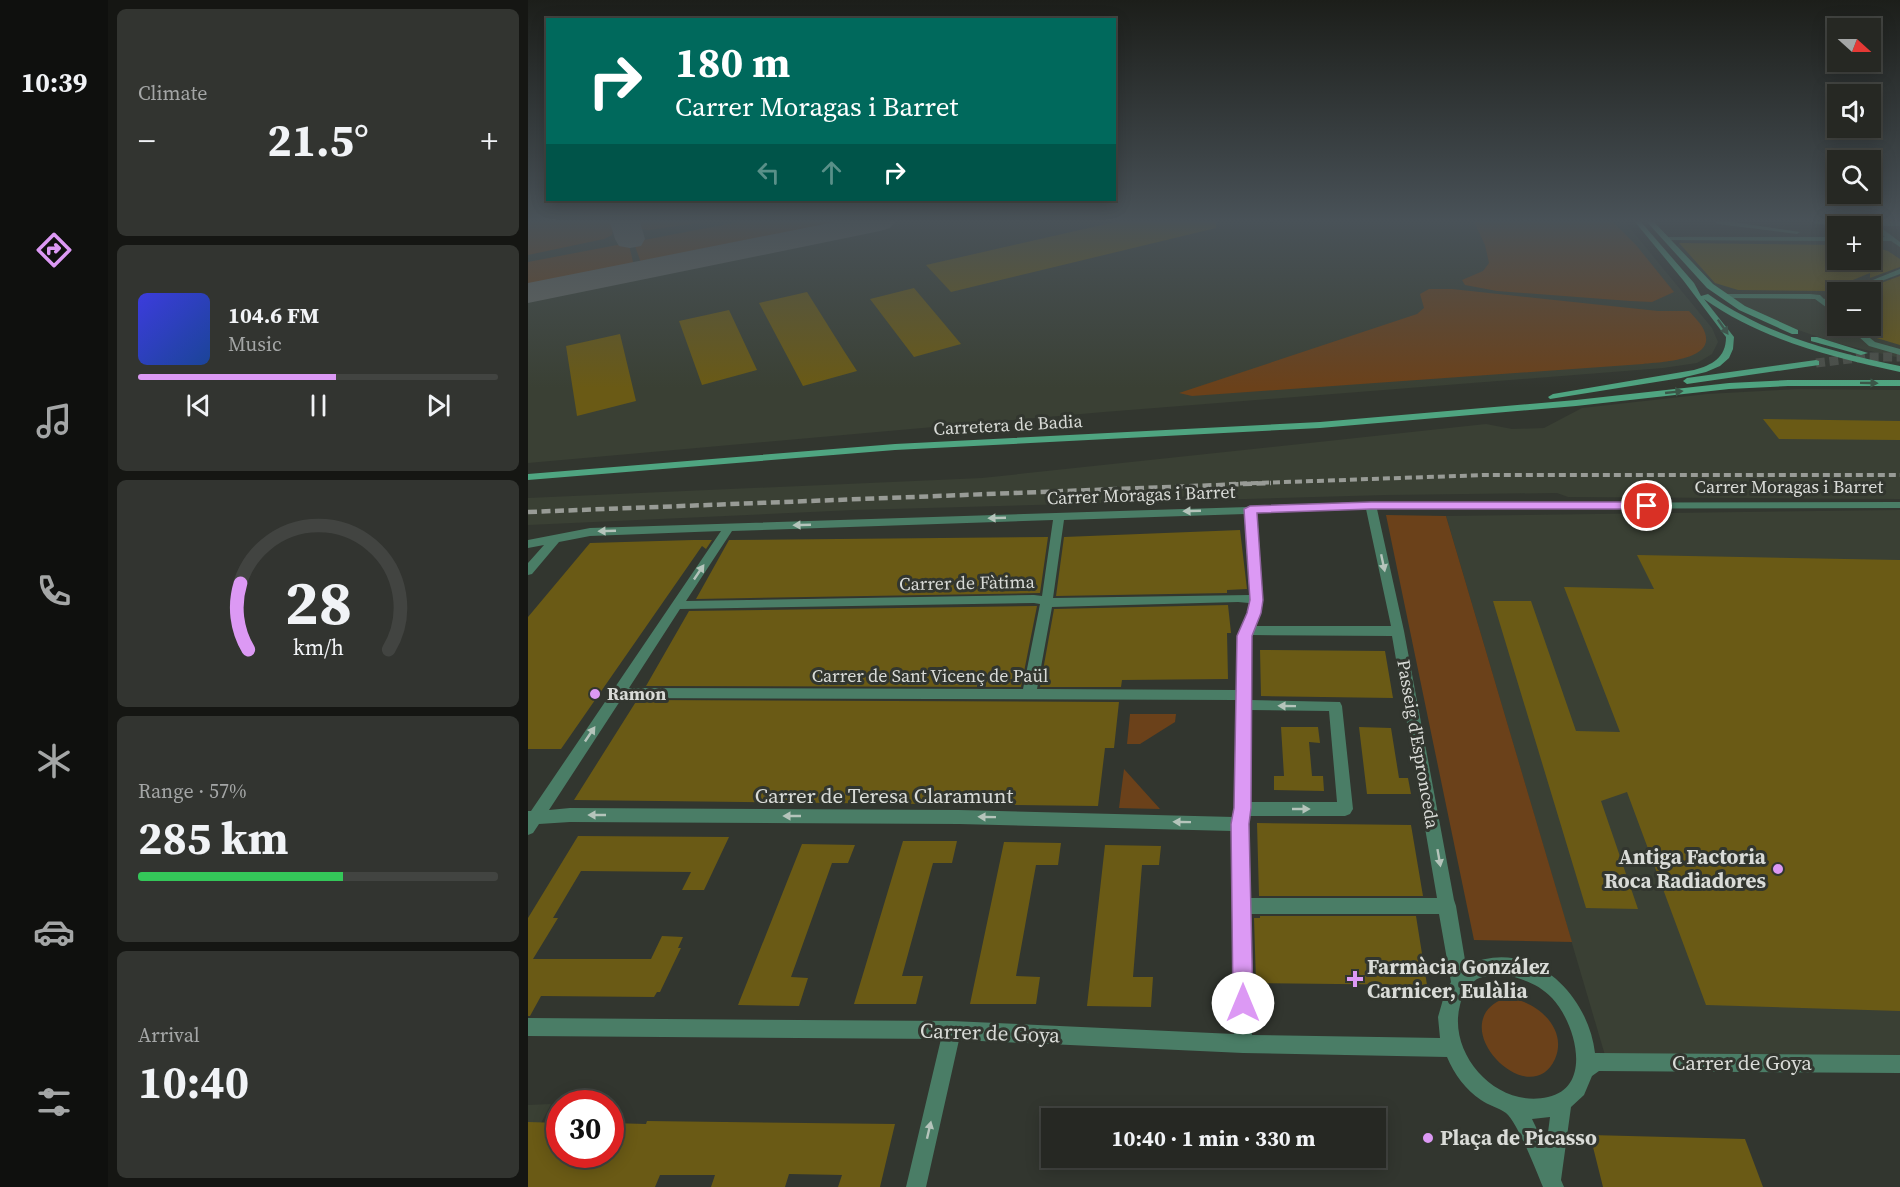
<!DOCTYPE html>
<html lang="en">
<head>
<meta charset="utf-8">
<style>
	:root { --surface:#262823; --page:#323430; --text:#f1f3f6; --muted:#a4a6a6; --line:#424441; --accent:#dc99f4 }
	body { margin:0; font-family:"Source Serif 4",serif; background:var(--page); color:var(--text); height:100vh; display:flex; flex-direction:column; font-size:22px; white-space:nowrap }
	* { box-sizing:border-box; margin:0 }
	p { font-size:20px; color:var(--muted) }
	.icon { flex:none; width:33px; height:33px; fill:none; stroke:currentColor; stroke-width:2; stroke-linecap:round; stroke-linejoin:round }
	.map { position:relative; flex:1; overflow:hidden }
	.drawer { display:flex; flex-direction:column; gap:9px; padding:9px; background:#151613; width:420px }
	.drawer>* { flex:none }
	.hud { position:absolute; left:18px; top:18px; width:570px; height:183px; border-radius:0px; box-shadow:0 3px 15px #0003,0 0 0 2px var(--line); background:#00695c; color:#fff; overflow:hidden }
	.needle { width:39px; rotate:111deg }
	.buttons { position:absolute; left:1299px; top:18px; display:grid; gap:12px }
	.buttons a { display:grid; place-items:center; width:54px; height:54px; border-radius:0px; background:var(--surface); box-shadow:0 3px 15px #0003,0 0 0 2px var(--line); font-size:30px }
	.speed { position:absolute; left:18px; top:1090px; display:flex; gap:12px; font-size:30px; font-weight:700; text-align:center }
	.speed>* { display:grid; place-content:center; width:78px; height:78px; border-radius:50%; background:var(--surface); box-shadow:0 3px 15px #0003,0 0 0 2px var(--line); line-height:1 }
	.speed .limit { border:9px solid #d22; background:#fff; color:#111 }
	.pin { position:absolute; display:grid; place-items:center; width:51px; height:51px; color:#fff; margin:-26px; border:3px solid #fff; border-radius:50%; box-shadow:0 2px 6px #0007 }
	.me { position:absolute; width:66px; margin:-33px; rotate:0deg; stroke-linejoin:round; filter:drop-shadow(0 0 4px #0008) }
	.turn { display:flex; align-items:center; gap:21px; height:126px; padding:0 30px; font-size:27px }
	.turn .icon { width:78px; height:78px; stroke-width:2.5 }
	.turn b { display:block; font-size:42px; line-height:51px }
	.lanes { display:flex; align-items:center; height:57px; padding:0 30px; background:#0003; justify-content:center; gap:30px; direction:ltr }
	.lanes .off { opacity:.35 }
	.big { font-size:45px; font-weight:700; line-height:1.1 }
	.drawer .card { flex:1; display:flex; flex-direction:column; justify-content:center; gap:9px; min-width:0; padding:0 21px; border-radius:9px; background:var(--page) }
	.drawer .dial { align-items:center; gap:0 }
	.dial svg { height:156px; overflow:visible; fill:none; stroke:var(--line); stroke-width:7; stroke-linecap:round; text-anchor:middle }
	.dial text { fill:var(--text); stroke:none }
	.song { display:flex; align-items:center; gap:18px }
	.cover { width:72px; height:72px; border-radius:9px; background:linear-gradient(135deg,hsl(240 70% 55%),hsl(220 70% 35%)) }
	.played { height:6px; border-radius:3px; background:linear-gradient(90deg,var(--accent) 55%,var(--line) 55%) }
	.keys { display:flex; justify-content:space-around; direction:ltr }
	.heat { display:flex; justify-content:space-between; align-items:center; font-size:33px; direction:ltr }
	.charge { height:9px; border-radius:4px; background:linear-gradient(90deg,#34c759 57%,var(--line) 0) }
	.trip { position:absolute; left:513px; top:1108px; width:345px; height:60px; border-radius:0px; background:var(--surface); box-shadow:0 3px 15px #0003,0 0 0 2px var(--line); font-weight:700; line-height:60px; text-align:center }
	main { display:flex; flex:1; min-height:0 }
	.dock { display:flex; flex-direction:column; width:108px; justify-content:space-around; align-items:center; background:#0f100e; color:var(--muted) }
	.dock .icon { width:42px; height:42px }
	.dock .current { color:var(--accent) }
	.dock b { font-size:27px; color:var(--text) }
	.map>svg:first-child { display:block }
	.built { fill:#3a4034; fill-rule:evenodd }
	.green { fill:#6b411a }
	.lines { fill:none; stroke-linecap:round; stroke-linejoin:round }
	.taxiway { fill:#656862; fill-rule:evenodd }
	.building { fill:#6a5a15 }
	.secondary-tunnel { stroke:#4b4f48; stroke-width:9; stroke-dasharray:9 4.5; stroke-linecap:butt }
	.street { fill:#4a7d66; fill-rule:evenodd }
	.secondary { fill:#4fa581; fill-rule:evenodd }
	.rail-far1 { stroke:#989b96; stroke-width:4; stroke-dasharray:7 4; stroke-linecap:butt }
	.rail { stroke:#989b96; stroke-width:4.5; stroke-dasharray:9 4.5; stroke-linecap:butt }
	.oneway { fill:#3b5748 }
	.oneway2 { fill:#b5c4bb }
	.route { fill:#dc99f4; stroke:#8f639f; stroke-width:1.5 }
	.poi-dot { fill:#dc99f4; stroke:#32362f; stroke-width:2 }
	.labels { text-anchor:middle; stroke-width:6; stroke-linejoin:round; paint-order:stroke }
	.street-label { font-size:18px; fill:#d9dbd7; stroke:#32362f }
	.poi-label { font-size:18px; font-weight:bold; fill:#d9dbd7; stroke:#32362f; text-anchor:start }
	.near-street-label { font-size:21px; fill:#d9dbd7; stroke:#32362f }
	.near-poi-label { font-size:21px; font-weight:bold; fill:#d9dbd7; stroke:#32362f; text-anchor:start }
</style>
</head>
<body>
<main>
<nav class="dock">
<b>10:39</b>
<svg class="icon current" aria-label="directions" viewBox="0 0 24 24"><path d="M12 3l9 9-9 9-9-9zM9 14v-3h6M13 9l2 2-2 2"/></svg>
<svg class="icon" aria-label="music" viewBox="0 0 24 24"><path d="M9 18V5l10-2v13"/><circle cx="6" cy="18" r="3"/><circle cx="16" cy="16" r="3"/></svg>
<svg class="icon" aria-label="phone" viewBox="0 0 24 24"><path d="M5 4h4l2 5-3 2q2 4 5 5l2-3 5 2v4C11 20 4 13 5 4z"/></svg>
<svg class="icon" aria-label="climate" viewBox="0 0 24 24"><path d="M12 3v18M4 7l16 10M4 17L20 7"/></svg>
<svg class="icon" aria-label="car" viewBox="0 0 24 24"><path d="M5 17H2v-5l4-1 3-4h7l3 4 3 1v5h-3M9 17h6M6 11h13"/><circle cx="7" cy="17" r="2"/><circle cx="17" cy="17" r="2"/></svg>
<svg class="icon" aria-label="filters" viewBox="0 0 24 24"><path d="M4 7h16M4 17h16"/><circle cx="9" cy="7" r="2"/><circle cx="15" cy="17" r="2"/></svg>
</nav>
<section class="drawer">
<div class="card"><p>Climate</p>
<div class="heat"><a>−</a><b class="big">21.5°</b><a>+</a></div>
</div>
<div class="card">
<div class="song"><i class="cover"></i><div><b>104.6 FM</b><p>Music</p></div></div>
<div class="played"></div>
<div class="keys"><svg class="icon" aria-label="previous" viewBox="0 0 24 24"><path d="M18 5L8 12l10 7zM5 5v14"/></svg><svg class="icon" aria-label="pause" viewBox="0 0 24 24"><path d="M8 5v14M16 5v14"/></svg><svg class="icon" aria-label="next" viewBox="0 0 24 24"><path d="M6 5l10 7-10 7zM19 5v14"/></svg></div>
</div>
<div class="card dial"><svg viewBox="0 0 100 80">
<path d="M14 69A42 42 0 1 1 86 69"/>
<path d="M14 69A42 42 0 0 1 10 35" stroke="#dc99f4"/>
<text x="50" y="56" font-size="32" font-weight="700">28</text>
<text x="50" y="72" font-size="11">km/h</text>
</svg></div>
<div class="card"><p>Range · 57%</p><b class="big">285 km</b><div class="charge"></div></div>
<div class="card"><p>Arrival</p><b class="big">10:40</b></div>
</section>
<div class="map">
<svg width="1372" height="1187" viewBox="0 0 1372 1187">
	<rect width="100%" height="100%" fill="#32362f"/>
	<path class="built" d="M0,222H1097L1184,328L1190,342L1184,354L1169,363L1135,368L576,412L0,463Z
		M1266,222H1372V358L1308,343L1250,323L1210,302L1186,286L1148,248L1156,236L1309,238L1310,260H1342L1343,238H1351L1343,230L1342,226ZM1310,292H1342V326H1310Z
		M1270,389L1372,390V499L1040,497L1029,493L858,495L326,510L0,525V498L454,478L958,424L984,429L1016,428L1054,408L1179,394Z
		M1372,510V1064L1079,1062L918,516Z
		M23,1104L0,1148V1105Z"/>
	<path class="green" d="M0,222H86L84,235L76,239L0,255Z
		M108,222H177L121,230L113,229Z
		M210,222H336L123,264L113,263L107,246L116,240Z
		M946,222H1085L1108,245L1146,292L1124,302L1102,301L969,291L937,285L934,280L955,271L961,263L957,245Z
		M89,245H101L106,266L0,289V262Z
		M901,289H924L1130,311H1161C1166,317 1175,325 1177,333C1187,361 1131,362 1115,364L664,396L651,393L889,314L896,308L892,294Z
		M858,515L918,516L1044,942L946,940Z
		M602,714H648L647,722L612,744H599Z
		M596,769L632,809L591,808Z
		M977,998C1005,998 1041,1027 1027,1059C1001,1115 912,1023 977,998Z"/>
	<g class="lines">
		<path class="taxiway" d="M82,222H112L117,239L113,246L102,248L91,246L87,239Z
			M307,222H367L362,228L352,231L0,303V283Z"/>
	</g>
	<path class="building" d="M587,222H688V228L423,292L398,265Z
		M1151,243L1310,245V260H1342V246L1360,251L1372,259V267L1342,278V273L1298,291L1210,290L1187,283Z
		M1372,276V345L1342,336V287Z
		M386,288L418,326L433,344L386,357L342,299Z
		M279,292L316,351L329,371L275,386L231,303Z
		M201,310L229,370L174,385L151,321Z
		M92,334L108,401L49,416L38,346Z
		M1235,419L1372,421V440L1251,439Z
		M712,530L719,589L699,590V593L528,596L536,537Z
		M520,537L512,593L168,599L201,540Z
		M165,540H184L178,549L174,546L33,749H0V617L62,543Z
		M1109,555L1372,560V1011L1178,1005L1099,792L1073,801L1110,909L1058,908L965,601H1003L1048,731L1092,732L1036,587L1126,589Z
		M700,605L703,633H699L700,679L594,680L593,687H512L526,609Z
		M509,606L493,687L118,686L161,611Z
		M732,650L857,651L865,698L733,696Z
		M109,700L591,702L586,748H577L570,806L46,800Z
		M753,727H790L792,743L781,742L784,776H795L796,791L746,790V776H756Z
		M831,727L863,728L871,778H880L883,794H839Z
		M729,823L883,825L895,896H731Z
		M50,836L201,837L176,890H154L163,872L53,871L25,918H30L5,959H123L134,936L155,937L150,948H153L132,992H129L126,997L13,996L2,1016H0V918Z
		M375,841H429L424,863H405L374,976H395L388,1004H326Z
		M476,842L533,843L530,865H508L488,976L512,977L508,1004H442Z
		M274,844L327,845L320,863H304L263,977L280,978L271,1006L210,1005Z
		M577,845L633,846L631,865H614L605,977H625L623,1007L559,1006Z
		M732,916H888L899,985L728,983L726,918H732Z
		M119,1121L367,1124L352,1187H310L314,1175L261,1174L257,1187H183L187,1175H132L127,1187H0V1122L32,1123V1155H82V1123L118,1124Z
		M1062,1135L1217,1139L1235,1187H1075Z"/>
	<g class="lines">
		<path class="secondary-tunnel" d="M1288,363L1339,357H1372"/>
		<path class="street" d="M1187,222H1205L1272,232L1269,234L1190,224Z
			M1285,222H1372V226H1351L1372,242V247L1363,241H1342V237H1357L1343,226L1288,224Z
			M1138,237H1310V241L1136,240V238Z
			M1372,269V274L1324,292H1315Z
			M1194,294H1282L1292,295L1296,299L1310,294V299L1301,302L1310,310V316L1287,299L1197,298H1194Z
			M1319,326H1327L1347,342L1372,349V355L1341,346Z
			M1372,502V508L849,509L876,631L926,900L928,906L938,966C1000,935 1060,992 1067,1053L1372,1055V1073L1071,1071L1064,1076L1056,1095L1043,1107L1033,1180L1036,1187H1015C1008,1171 990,1123 978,1113C971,1108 960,1105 953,1100C938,1090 926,1074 919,1057L715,1053L431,1040L398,1187H378L413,1039L0,1036V1018L424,1021L706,1034L704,831L431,824L42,822L11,824L5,833L0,835V811H3L193,531L62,536L31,542L4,574L0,575V563L16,545L0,548V540L62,528L843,503ZM838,509L863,626H727L732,613L734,600L728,513ZM717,514L722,595L525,598L536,520ZM525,520L514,596L506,595L158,601L204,531ZM710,602L721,603L720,613L710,637L709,690L509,689L524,607ZM506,603L512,604L495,689L101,688L152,609ZM723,635L864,636L909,898H721L720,824L721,816H817L822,814L825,809L814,706L812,702L722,700ZM94,698L709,700L707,705L709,708L707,809L706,817L431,810L42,808L21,810ZM722,710L801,711L809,802H723ZM722,914H911L923,982L916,996L910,1017L912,1038L724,1035ZM976,974C994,979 1011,984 1024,998C1047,1022 1066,1087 1020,1097C969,1109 919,1054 932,1005C934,995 940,985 949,979C957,975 968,975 976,974ZM1022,1117L1018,1148L1004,1119Z"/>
		<path class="secondary" d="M1107,222H1113L1166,283L1173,296L1180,294C1238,335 1304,352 1372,366V372C1303,357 1234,340 1176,299L1206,337L1205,349L1201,358L1192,366L1178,372L1153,378L1022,399L1020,397L1025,394L1166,370C1184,365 1198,358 1198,337L1155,280Z
			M1119,222H1126L1185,284L1217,306L1270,330V334H1264L1211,310L1179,288Z
			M1283,337H1289L1340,353L1333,355L1283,341Z
			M1288,360L1291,361V365L1159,384L1155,381L1159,378Z
			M1260,380H1372V386H1260L1201,389L1048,406L792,428L367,450L0,480V474L367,444L792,422L1048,400L1201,383Z"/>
		<path class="rail-far1" d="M701,484L957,475H1372"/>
		<path class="rail" d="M0,512L743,483"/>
	</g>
	<defs><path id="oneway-solid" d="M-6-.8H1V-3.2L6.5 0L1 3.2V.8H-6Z" transform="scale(1.5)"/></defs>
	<g class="oneway">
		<use href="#oneway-solid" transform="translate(1195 327) rotate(55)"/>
		<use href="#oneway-solid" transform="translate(1341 383) rotate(1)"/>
		<use href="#oneway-solid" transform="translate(1146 392) rotate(-6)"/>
	</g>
	<g class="oneway2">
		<use href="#oneway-solid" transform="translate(664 511) rotate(178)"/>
		<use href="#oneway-solid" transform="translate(469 518) rotate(178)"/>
		<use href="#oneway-solid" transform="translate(274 525) rotate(178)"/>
		<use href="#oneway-solid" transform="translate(79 531) rotate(178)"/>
		<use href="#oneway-solid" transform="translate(855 563) rotate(78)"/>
		<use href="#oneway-solid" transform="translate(171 572) rotate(-56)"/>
		<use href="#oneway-solid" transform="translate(759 706) rotate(-179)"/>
		<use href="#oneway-solid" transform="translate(62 734) rotate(-56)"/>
		<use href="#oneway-solid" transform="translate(773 809)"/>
		<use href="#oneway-solid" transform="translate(69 815) rotate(-180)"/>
		<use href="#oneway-solid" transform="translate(264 816) rotate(-180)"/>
		<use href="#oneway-solid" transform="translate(459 817) rotate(-179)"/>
		<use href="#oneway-solid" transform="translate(654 822) rotate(-179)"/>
		<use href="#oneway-solid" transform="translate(911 858) rotate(80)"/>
		<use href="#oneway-solid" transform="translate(401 1130) rotate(-77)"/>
	</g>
	<linearGradient id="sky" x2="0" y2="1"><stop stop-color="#1c1e1a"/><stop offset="0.57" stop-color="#495258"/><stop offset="1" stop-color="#495258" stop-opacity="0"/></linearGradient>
	<rect width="1372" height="388" fill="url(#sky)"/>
	<path class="route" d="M843,502H1119L1125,506L1119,509H843L729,513L735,600L733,613L724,636L723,808L721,824L725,1003L722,1010L715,1013L708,1010L705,1003L703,824L706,808L709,636L719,613L722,600L716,509L722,506Z"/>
	<g class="poi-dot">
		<circle cx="67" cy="694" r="6"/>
		<circle cx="1250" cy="869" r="6"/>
		<path d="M824 970h6v6h6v6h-6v6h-6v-6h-6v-6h6z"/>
		<circle cx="900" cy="1138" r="6"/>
	</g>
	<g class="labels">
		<g class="street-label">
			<text transform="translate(480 425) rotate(-3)" y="6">Carretera de Badia</text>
			<text x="1261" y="493">Carrer Moragas i Barret</text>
			<text transform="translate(613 495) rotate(-2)" y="6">Carrer Moragas i Barret</text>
			<text transform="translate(439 583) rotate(-1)" y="6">Carrer de Fàtima</text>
			<text x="402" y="682">Carrer de Sant Vicenç de Paül</text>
			<text transform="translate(890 744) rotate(80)" y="6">Passeig d'Espronceda</text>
		</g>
		<g class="poi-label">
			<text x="79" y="700">Ramon</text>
		</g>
		<g class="near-street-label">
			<text x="356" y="803">Carrer de Teresa Claramunt</text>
			<text transform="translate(462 1033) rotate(2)" y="7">Carrer de Goya</text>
			<text x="1214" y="1070">Carrer de Goya</text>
		</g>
		<g class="near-poi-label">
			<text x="1238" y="864" text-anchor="end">Antiga Factoria<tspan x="1238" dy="24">Roca Radiadores</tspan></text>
			<text x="839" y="974">Farmàcia González<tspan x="839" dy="24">Carnicer, Eulàlia</tspan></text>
			<text x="912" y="1145">Plaça de Picasso</text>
		</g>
	</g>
</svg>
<div class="buttons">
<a><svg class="needle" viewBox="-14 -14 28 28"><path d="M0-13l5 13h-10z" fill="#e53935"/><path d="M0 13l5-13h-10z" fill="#a4a6a6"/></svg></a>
<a><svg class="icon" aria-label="sound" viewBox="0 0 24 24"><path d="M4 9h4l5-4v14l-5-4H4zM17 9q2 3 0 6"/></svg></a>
<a><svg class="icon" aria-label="search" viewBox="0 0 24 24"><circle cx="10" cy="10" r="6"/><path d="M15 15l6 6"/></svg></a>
<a>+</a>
<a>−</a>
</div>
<div class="speed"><div class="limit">30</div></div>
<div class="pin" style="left:1119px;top:506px;background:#d93025"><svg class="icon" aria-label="arrive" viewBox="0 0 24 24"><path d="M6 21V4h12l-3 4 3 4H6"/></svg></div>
<svg class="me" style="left:715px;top:1003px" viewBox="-20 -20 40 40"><circle r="19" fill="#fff"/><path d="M0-13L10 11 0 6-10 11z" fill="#dc99f4"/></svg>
<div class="trip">10:40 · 1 min · 330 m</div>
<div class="hud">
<div class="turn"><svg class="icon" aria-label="right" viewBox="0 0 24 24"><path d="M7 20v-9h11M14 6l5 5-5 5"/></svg><div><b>180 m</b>Carrer Moragas i Barret</div></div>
<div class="lanes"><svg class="icon off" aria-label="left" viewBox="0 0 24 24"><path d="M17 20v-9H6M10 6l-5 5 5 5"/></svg><svg class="icon off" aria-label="ahead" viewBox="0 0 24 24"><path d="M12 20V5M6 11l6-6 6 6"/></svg><svg class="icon" aria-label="right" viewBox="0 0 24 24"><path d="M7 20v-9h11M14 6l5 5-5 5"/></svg></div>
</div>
</div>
</main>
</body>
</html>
